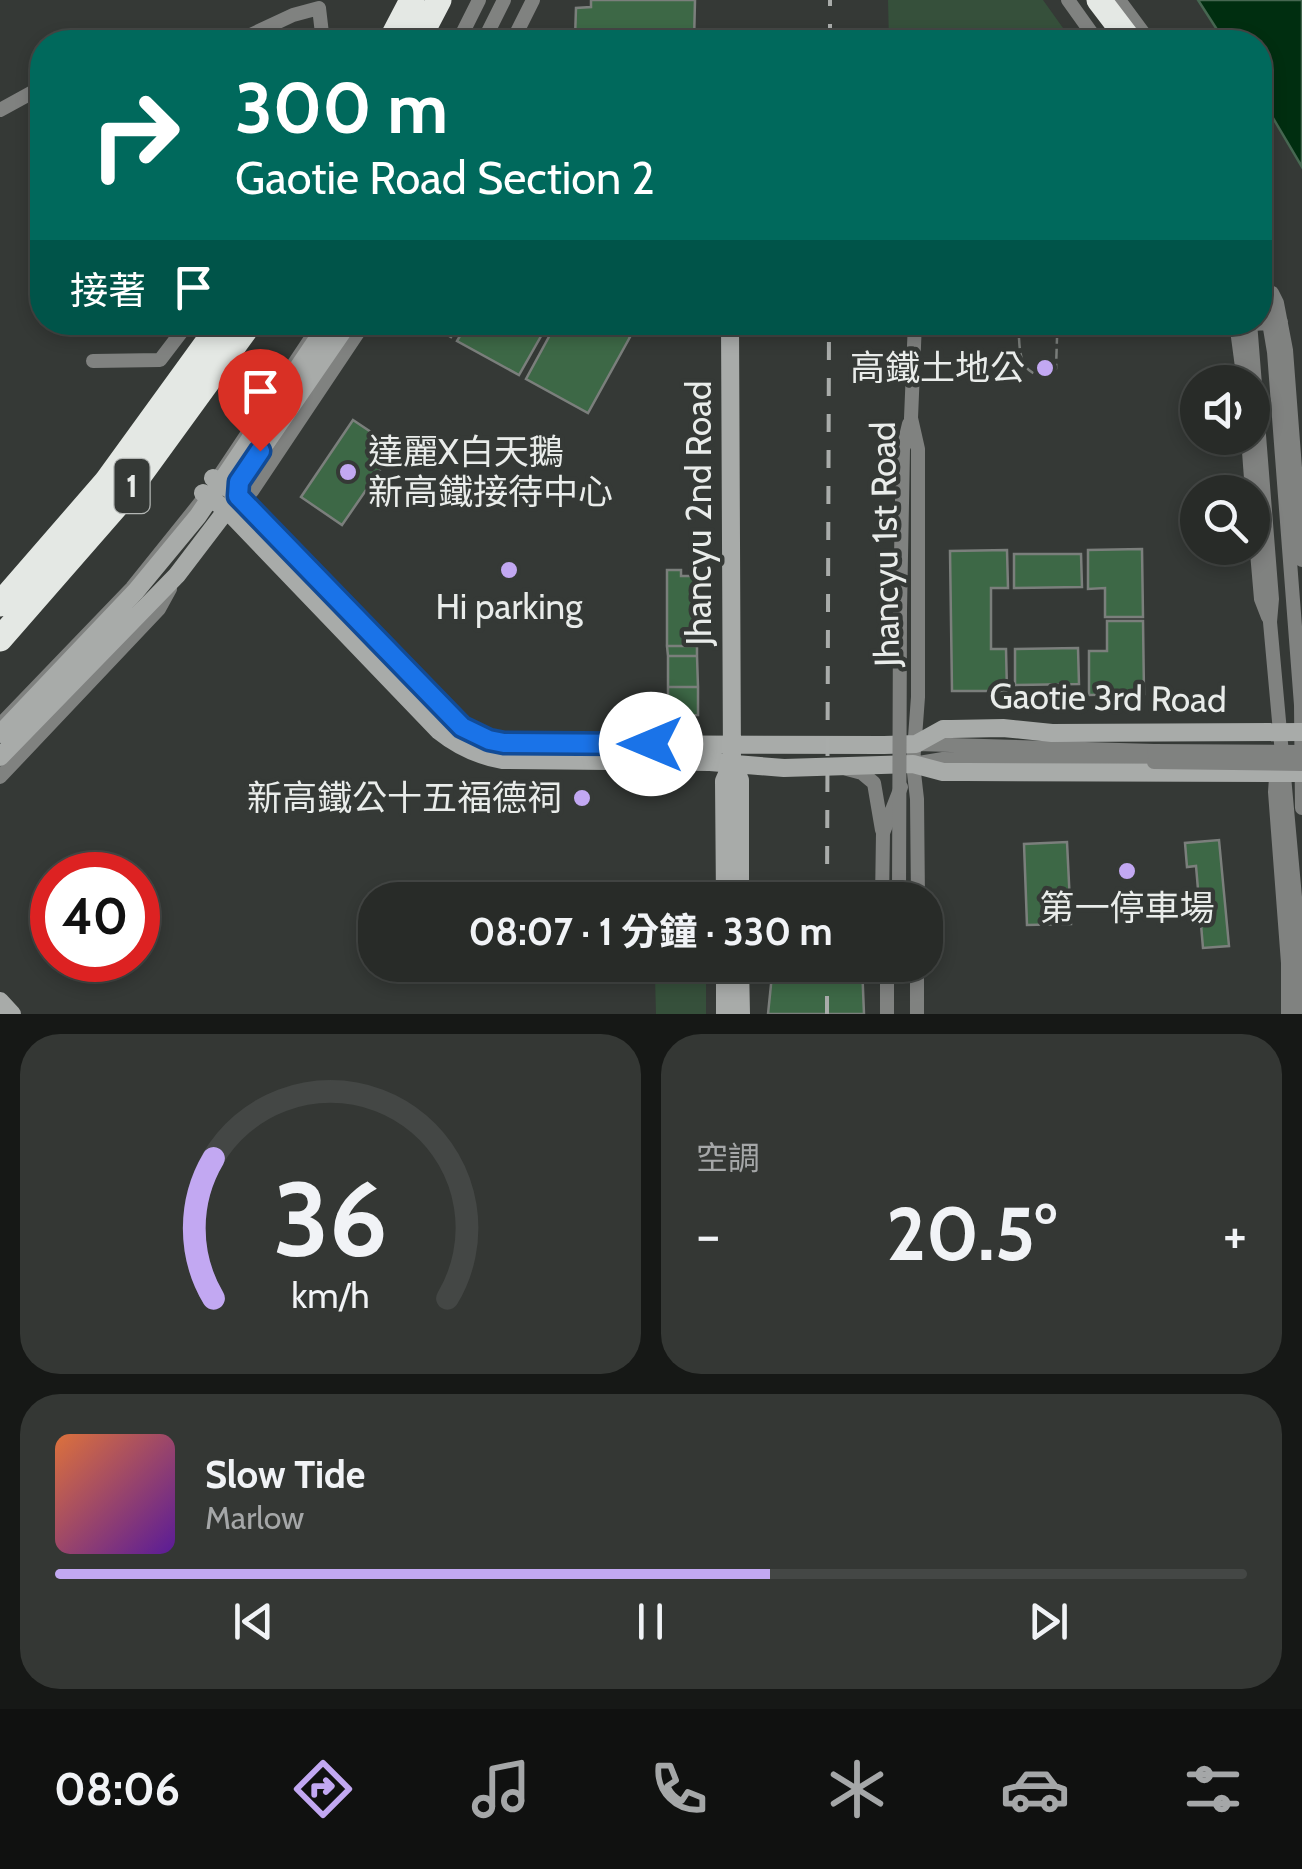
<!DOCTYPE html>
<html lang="zh-TW">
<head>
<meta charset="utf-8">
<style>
	:root { --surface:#282b28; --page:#343734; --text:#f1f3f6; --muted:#a5a7a8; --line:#444745; --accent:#c2a8f2 }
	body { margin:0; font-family:Cabin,"Noto Sans TC",sans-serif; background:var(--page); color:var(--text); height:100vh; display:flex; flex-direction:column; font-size:38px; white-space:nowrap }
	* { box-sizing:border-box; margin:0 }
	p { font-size:32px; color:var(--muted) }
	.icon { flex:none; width:55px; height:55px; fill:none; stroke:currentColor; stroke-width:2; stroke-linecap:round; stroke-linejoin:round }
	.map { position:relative; height:1014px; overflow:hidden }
	.side { display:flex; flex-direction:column; gap:20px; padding:20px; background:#161816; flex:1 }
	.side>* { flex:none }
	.guide { position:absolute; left:30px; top:30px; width:1242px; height:305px; border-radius:40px; box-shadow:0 5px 15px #0003,0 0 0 2px var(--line); background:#00695c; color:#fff; overflow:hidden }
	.tools { position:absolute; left:1180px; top:365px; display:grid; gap:20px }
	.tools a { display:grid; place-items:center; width:90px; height:90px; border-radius:50%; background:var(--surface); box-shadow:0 5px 15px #0003,0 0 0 2px var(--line); font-size:50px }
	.speed { position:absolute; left:30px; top:852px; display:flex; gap:20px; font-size:50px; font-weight:700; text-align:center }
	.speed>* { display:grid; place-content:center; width:130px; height:130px; border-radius:50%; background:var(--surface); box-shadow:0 5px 15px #0003,0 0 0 2px var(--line); line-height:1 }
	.speed .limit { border:15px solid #d22; background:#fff; color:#111 }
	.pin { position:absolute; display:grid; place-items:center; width:85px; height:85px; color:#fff; margin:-102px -42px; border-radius:50% 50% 50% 0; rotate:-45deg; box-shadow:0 0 10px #0007 }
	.pin .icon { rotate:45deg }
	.me { position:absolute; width:110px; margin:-55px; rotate:270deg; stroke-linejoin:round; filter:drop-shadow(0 0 8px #0008) }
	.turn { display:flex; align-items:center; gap:35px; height:210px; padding:0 40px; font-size:45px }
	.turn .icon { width:130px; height:130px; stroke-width:2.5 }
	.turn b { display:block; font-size:70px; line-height:85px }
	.then { display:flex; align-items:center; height:95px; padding:0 40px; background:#0003; gap:20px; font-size:38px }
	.big { font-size:75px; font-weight:700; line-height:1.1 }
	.side .tile { flex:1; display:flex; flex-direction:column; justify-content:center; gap:15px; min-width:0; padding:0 35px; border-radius:40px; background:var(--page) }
	.side .dial { align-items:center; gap:0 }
	.dial svg { height:260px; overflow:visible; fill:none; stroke:var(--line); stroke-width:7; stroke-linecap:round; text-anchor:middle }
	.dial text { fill:var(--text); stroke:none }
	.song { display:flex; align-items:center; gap:30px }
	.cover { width:120px; height:120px; border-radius:15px; background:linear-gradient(135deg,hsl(20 70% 55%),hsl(270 70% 35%)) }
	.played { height:10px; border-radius:5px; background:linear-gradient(90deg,var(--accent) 60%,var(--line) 60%) }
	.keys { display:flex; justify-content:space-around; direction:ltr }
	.heat { display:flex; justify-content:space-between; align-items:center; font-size:55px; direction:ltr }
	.side .tiles { flex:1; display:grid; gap:20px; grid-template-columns:1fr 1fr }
	.tile:last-child { grid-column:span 2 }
	.trip { position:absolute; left:358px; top:882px; width:585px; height:100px; border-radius:40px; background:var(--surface); box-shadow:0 5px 15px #0003,0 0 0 2px var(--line); font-weight:700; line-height:100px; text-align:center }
	.menu { display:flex; height:160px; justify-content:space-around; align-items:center; background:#101110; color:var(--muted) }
	.menu .icon { width:70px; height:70px }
	.menu .active { color:var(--accent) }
	.menu b { font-size:45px; color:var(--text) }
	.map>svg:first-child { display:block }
	.green { fill:#36503b }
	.water { fill:#002e10; stroke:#466751; stroke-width:2.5 }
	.building { fill:#3d6846; stroke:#7b7f7c; stroke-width:2.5 }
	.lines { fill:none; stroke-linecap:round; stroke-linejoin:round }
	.path { stroke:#7a7e7b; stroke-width:2.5; stroke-dasharray:10 5; stroke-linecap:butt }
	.lane { stroke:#808280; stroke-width:6 }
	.street { stroke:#808280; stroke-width:14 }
	.secondary { stroke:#a8aba9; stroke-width:18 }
	.highway { stroke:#e4e8e4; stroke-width:25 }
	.rail { stroke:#a9acaa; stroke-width:4; stroke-dasharray:18 18; stroke-linecap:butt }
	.street-bridge { stroke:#808280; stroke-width:14 }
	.route-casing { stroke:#114b97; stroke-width:25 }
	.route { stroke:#1a73e8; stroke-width:18 }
	.poi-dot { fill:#c2a8f2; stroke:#353936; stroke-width:4 }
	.labels { text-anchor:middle; stroke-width:9; stroke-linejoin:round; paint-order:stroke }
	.shield { fill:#353936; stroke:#b3b6b4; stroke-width:2.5 }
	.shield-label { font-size:32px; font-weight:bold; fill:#e9ecea }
	.poi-label { font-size:35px; fill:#e9ecea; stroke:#353936; text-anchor:end }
	.street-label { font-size:35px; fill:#e9ecea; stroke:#353936 }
</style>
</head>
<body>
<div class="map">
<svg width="1302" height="1014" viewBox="0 0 1302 1014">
	<rect width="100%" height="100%" fill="#353936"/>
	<path class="green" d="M888,0H1043L1073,42H889Z
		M655,977H706V1014H656Z"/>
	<path class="water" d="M1198,0H1302V167L1260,96V42H1225Z"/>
	<path class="building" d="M591,0H695L694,42H588V39H575L576,8L591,7Z
		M425,322H460L451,337Z
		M468,322H549L519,375L457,341Z
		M557,322H604L630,337L588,413L526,379Z
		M353,420L395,448L342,525L301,497Z
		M1142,549L1143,617H1105V588L1088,589V550Z
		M1007,550L1008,588H991V649H1006L1007,691H952L950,551Z
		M1014,554H1081L1082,587L1014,588Z
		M667,570H681V576H696L697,646H667Z
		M1107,621H1143L1144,694L1089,695V651H1107Z
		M667,646H697V656H668Z
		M1078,648L1079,684L1015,685V649Z
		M668,656H697L698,687H668Z
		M668,687H698V715L668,716Z
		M1219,840L1229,946L1203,948L1196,866L1187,867L1185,843Z
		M1067,842L1071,924L1027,925L1024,844Z
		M773,965H862L864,1014H768Z"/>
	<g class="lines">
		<path class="path" d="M1019,338C1020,357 1022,373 1043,376L1056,369L1057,338"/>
		<path class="lane" d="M215,475L317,322
			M0,719L129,585L202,494"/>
		<path class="street" d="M1068,0L1098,42
			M1119,0L1150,42
			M203,42L242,39L293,15L319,8L323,42
			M458,42L479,0
			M483,42L504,0
			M512,42L533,0
			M0,110L42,87
			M1260,269L1274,352L1301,705L1302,808
			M1272,293L1277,303L1286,350L1302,560
			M690,322L730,327H915L1222,326L1281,322
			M915,322L911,418L918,449V697L913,764L917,799L918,900
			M1236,322L1244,382
			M1250,322L1272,599L1270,622L1301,963V1014
			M93,361L160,360L189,322
			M1248,438L1252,492
			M1252,494L1261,599L1268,617
			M238,495L252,491L365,322
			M900,611L903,449L909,424
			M917,744L1154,751
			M919,763L943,759L1154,762
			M1277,764L1275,792L1288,963V1014
			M847,769L862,773L874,783L882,830
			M0,777L159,609L170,589
			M882,900L883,833L901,787
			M887,1014V965
			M917,1014V965"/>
		<path class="secondary" d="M730,322L732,763L740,780V900
			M213,478L238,495L450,718C472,736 493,743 521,744L884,745L916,744L943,729H951L1003,728L1052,733L1302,732
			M203,493L227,510L439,731C459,747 478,756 503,760L710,762L784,768L913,764L943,772H964L1302,773
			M0,734L136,591L198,516L329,322
			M0,757L177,575L238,495L239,482L349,322
			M725,900L724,781L732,763
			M740,965L741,1014
			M0,1001L12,1014
			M725,1014V965"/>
		<path class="highway" d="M1099,0L1131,42
			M390,42L412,0
			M417,42L439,0
			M0,604L106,482L222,322
			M0,639L124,497L251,322"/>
		<path class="rail" d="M830,42V0
			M827,900L829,322
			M827,1014V965"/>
		<path class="street-bridge" d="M1154,751L1302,752
			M1154,762L1302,764
			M899,894L900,611"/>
	</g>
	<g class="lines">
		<g class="route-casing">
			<path id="route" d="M260,451L239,482L238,496L462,727L489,740L504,743L651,744"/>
		</g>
		<use href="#route" class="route"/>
	</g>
	<g class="poi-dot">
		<circle cx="1045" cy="368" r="10"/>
		<circle cx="348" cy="472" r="10"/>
		<circle cx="509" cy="570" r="10"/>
		<circle cx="582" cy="798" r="10"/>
		<circle cx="1127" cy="871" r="10"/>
	</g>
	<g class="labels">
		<rect class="shield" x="114.5" y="459" width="35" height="54" rx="8"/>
		<g class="shield-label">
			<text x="132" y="497">1</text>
		</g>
		<g class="poi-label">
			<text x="1025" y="380">高鐵土地公</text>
			<text x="368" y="464" text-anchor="start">達麗X白天鵝<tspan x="368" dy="40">新高鐵接待中心</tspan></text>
			<text x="509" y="619" text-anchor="middle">Hi parking</text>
			<text x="562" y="810">新高鐵公十五福德祠</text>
			<text x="1127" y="920" text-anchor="middle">第一停車場</text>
		</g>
		<g class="street-label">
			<text transform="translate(699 513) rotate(-90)" y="12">Jhancyu 2nd Road</text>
			<text transform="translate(885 544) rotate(-91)" y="12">Jhancyu 1st Road</text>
			<text transform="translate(1108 698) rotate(1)" y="12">Gaotie 3rd Road</text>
		</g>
	</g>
</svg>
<div class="tools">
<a><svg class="icon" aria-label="sound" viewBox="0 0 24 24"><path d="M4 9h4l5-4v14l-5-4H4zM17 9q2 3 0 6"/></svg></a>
<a><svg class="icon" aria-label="search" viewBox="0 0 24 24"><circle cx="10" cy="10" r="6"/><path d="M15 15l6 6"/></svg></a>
</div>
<div class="speed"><div class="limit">40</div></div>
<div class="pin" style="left:260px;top:451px;background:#d93025"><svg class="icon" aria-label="arrive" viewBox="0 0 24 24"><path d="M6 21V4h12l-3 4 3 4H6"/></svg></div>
<svg class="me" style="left:651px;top:744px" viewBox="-20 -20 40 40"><circle r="19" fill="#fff"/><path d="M0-13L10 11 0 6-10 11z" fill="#1a73e8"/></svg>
<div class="trip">08:07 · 1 分鐘 · 330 m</div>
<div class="guide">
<div class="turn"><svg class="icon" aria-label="right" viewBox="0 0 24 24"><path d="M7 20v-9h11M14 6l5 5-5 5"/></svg><div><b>300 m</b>Gaotie Road Section 2</div></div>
<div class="then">接著<svg class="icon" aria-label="arrive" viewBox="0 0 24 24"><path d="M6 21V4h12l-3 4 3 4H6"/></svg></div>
</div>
</div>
<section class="side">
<div class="tiles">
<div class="tile dial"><svg viewBox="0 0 100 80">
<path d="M14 69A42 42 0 1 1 86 69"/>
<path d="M14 69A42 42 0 0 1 14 26" stroke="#c2a8f2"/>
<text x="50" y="56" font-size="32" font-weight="700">36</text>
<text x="50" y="72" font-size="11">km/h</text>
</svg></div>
<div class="tile"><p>空調</p>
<div class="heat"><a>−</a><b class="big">20.5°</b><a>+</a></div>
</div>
<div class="tile">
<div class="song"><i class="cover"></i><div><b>Slow Tide</b><p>Marlow</p></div></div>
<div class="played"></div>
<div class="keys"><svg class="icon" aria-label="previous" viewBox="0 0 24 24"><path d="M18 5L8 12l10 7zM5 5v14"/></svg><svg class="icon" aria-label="pause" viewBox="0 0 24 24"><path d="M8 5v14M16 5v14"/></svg><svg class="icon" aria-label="next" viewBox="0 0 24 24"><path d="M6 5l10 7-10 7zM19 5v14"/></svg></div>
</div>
</div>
</section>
<nav class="menu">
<b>08:06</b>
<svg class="icon active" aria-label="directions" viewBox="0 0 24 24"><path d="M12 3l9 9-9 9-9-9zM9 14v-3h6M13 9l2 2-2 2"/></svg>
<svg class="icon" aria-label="music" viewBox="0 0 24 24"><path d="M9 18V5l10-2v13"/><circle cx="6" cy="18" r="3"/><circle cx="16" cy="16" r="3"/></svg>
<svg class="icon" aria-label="phone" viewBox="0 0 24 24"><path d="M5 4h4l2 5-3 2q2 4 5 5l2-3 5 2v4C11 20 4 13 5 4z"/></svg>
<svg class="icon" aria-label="climate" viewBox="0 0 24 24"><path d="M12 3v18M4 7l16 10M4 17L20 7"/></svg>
<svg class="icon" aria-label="car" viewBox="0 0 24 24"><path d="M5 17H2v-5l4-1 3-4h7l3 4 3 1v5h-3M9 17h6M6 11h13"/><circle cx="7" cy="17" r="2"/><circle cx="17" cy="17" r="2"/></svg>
<svg class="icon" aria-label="filters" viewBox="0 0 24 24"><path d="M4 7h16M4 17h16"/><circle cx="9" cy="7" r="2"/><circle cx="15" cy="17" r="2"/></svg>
</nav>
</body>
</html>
